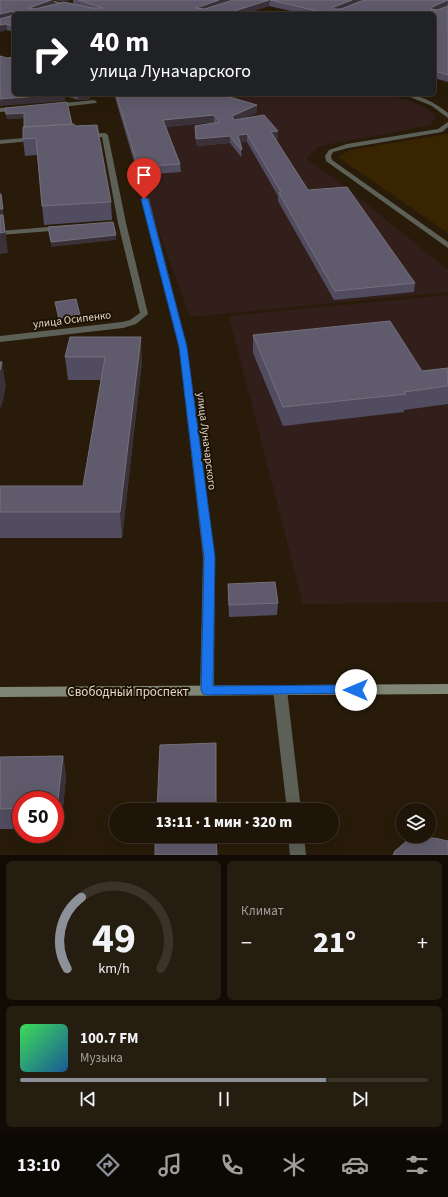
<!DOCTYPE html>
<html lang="ru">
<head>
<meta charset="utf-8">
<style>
	:root { --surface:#1e1407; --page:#261d11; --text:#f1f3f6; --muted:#a19e9b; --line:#3c3328; --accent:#8c9099 }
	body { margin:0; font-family:"Source Sans 3",sans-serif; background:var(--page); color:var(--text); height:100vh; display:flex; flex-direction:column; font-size:15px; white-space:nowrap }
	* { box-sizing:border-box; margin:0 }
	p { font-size:13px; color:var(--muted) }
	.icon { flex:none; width:22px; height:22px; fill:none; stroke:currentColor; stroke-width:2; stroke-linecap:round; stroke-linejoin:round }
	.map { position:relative; height:855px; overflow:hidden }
	.drawer { display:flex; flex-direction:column; gap:6px; padding:6px; background:#100b04; flex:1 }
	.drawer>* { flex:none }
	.banner { position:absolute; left:12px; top:12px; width:424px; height:84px; border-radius:6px; box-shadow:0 4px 16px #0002,0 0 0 1px var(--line); background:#202124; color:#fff; overflow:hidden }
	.buttons { position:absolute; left:396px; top:803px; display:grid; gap:8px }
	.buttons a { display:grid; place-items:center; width:40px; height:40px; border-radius:50%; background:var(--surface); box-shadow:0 4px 16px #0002,0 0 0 1px var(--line); font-size:20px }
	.speed { position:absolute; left:12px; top:791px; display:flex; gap:8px; font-size:20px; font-weight:700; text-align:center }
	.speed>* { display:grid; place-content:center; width:52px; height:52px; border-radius:50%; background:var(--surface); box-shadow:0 4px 16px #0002,0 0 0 1px var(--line); line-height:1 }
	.speed .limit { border:6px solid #d22; background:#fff; color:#111 }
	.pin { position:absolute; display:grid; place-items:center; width:34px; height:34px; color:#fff; margin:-41px -17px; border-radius:50% 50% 50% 0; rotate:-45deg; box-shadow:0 0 4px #0007 }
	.pin .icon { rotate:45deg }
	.me { position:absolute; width:44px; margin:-22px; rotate:270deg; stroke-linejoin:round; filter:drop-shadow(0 0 3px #0008) }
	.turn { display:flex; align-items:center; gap:14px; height:84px; padding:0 12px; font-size:18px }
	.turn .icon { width:52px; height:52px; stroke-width:2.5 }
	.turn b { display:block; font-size:28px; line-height:34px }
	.big { font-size:30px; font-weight:800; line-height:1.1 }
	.drawer .card { flex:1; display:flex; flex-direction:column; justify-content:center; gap:6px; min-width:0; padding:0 14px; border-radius:6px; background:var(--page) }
	.drawer .dial { align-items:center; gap:0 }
	.dial svg { height:104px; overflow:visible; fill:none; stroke:var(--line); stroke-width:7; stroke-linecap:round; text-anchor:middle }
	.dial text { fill:var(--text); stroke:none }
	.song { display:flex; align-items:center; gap:12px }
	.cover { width:48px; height:48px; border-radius:6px; background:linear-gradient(135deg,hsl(130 70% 55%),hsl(210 70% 35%)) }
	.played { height:4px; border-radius:2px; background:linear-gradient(90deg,var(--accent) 75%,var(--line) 75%) }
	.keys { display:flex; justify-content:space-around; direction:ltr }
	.heat { display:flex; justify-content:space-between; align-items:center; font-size:22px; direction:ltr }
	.drawer .tiles { flex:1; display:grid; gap:6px; grid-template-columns:1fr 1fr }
	.card:last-child { grid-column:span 2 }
	.trip { position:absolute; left:109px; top:803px; width:230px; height:40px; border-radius:20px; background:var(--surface); box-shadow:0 4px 16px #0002,0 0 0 1px var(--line); font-weight:800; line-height:40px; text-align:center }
	.dock { display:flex; height:64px; justify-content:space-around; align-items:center; background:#0c0803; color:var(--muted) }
	.dock .icon { width:28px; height:28px }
	.dock .active { color:var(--accent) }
	.dock b { font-size:18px; color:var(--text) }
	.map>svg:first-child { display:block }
	.commercial { fill:#321f1c }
	.green { fill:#392400 }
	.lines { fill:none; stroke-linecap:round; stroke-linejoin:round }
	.street { fill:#5c6056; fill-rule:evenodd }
	.secondary { fill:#808676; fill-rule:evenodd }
	.wall { fill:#514c60; fill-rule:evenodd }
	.shaded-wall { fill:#3a3238 }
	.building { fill:#605b6c; stroke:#746f7b }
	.route { fill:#1a73e8; stroke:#114b97 }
	.labels { text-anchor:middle; stroke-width:4; stroke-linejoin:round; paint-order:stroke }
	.street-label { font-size:11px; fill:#e0d7cc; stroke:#1e1202 }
	.near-street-label { font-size:13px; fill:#e0d7cc; stroke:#1e1202 }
</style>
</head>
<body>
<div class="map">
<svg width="448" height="855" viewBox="0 0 448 855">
	<rect width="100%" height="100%" fill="#281b09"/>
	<path class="commercial" d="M145,94H386L412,101L432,112L435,118L430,125L320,146L306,158L353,193L448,270V292L190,317L138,175L123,123L247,111L232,96L184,103Z
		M448,295V602L303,604L229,316Z"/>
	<path class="green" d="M448,134V233L338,157L350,150Z"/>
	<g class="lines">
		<path class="street" d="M44,0H52L73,6L71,7Z
			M403,94C420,94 435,103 448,113V118L432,106Z
			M94,100L97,102L96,103L54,108L51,106L54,104Z
			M0,108L18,107L21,109L18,111L0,112Z
			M448,122V127L442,132L348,148L333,152L331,156L332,160L448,242V248L326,161L325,156L329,150L347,144L438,129Z
			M105,133L108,135L126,223L148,314L136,324L123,328L0,342V336L122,322L130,320L140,313L118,223L102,137L87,138L84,136L87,134Z
			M37,137L39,138V140L0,144V140Z
			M145,197L149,199L187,347L215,557L214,691L212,695L207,696L202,695L200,691L203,557L179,347L141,199Z
			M61,226L65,228L64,230L0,235V231Z
			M280,685L285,686L287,690L301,810H287L273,690L275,686Z
			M288,836H304L306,855H290Z"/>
		<path class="secondary" d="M448,684V694L0,697V687Z"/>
	</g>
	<path class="wall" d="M0,0H71L63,1L54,0V4H73V0H448V82L434,78V14H304L269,6L244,14H14V32L7,30ZM447,6H448L437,10Z
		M65,94H90V99L78,100L66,96Z
		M114,94H222L223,95L257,105L256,113L244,118L278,139H275L308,190L415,283L414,292L334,300L278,201V196L247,142H240L242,156L241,157L230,143L197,146L195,133V126L215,123L214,122L166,127L180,164L181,172L138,175Z
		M5,108L72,124L75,126L111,202L112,220L44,225L37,155L25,156L23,139L24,127V118L7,119Z
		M55,302L80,320L59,323Z
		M253,335L422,371L448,368V404L404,410V412L283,426L253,353Z
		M70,337L142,361L122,538H0V486H83L101,380H68L65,357Z
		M228,584L278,603L277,615L229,617L228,596Z
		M63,756L66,777L61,828H55V800H21V829H0V757Z"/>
	<path class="shaded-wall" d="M51,0H54V5L30,14L29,8Z
		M63,0H71L63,1Z
		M219,0H235L197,14L196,8Z
		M270,0L269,6L244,14H225Z
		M352,0H367L333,13L334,7Z
		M448,0L447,6L431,13V14L432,7Z
		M13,11L14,17L0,20V14Z
		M6,24L7,30L0,32V25Z
		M65,94V101L0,106V99Z
		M90,95V99L78,100V96Z
		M257,105L256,113L232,123V116Z
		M24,113V118L7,119L6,114Z
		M214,115V122L163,127V120Z
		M278,131V139L271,140V132Z
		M247,134V142H238V135Z
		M230,136V143L197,146L196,139Z
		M242,149V156L241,157V150Z
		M1,194L8,253L0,254V209Z
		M116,235V240L51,247V242Z
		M80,315V320L59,323V318Z
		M141,337L142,361L122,538L120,512Z
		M2,362L6,387L1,409L0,405V370Z
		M63,756L66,777L61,828L57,808Z"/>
	<path class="building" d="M0,0H51L29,8L35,9L64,2L92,8H103L78,0H219L196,8L205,9L233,0H269L225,14H14L13,11L0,14Z
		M270,0H352L334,7L333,9H341L364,0H448L432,7L431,9L437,10L448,6V75L434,71V14H330Z
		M14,15V26L6,24L0,25V19Z
		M0,56L7,58L14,57V94H63L0,99Z
		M72,94H90V95L78,96Z
		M116,94H222L223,95L257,105L232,116L234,120L264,115L278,131L271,132L308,190L347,187L415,283L335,291L279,193L281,192L247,134L238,135L242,149L241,150L230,136L196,139L195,126L220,122L214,115L163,120L180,164L138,167Z
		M67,102L72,124L24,127V113L6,114L5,108Z
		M74,124L75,126L97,125L111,202L42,206L36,138L23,139V127Z
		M0,194H1L3,209H0Z
		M0,215H3L5,232L0,233Z
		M113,222L116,235L51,242L48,227Z
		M76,299L80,315L59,318L55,302Z
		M390,321L422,371L448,368V386L404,392L406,394L283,407L253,335Z
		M70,337H141L120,512H0V486H83L105,357H65Z
		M0,362H2L0,370Z
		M275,582L278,603L229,605L228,584Z
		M216,743V810H157L160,745Z
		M63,756L57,808H55V800H21V808L0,809V757Z
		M155,836H216L217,855H155Z
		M434,838L448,841V855H393L395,851L408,840Z"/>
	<path class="route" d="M144,197L148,199L187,347L215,557L213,686L356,685L361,686L363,690L361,693L207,695L203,694L201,690L204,557L179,347L141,199Z"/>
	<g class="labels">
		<g class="street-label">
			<text transform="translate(72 319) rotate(-7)" y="4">улица Осипенко</text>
			<text transform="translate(207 441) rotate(83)" y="4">улица Луначарского</text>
		</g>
		<g class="near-street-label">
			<text x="128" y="696">Свободный проспект</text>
		</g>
	</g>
</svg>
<div class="buttons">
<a><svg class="icon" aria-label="layers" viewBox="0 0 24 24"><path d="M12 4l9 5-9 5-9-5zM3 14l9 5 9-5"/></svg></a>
</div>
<div class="speed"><div class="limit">50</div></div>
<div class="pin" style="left:144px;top:199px;background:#d93025"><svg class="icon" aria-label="arrive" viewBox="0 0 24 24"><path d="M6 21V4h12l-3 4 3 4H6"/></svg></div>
<svg class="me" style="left:356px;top:690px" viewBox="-20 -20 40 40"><circle r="19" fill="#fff"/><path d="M0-13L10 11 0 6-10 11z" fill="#1a73e8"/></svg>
<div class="trip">13:11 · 1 мин · 320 m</div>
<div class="banner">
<div class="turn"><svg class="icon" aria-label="right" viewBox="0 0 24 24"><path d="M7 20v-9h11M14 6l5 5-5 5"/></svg><div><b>40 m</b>улица Луначарского</div></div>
</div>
</div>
<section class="drawer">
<div class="tiles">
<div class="card dial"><svg viewBox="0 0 100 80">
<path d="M14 69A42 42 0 1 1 86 69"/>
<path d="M14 69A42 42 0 0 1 25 14" stroke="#8c9099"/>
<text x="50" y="56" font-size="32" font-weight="700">49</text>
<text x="50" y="72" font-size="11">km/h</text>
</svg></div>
<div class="card"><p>Климат</p>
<div class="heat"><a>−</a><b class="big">21°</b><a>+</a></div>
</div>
<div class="card">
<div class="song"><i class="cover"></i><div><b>100.7 FM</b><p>Музыка</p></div></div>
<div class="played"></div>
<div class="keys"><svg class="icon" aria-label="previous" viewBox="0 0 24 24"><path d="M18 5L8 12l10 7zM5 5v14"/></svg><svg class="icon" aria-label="pause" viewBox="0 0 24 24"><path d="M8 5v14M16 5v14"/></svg><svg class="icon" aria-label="next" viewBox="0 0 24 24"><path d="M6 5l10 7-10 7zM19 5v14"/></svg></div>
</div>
</div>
</section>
<nav class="dock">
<b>13:10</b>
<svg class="icon active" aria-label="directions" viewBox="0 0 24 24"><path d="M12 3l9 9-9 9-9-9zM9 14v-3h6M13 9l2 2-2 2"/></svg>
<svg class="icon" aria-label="music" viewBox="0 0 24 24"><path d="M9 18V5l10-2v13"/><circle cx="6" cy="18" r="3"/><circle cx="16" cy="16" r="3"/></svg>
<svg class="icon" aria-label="phone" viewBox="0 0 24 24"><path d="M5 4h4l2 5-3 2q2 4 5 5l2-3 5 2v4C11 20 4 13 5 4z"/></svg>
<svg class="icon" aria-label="climate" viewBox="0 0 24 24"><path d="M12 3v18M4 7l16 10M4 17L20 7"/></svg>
<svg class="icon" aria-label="car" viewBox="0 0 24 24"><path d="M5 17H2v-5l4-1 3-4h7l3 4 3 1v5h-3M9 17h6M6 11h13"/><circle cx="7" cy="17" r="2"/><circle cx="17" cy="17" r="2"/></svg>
<svg class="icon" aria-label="filters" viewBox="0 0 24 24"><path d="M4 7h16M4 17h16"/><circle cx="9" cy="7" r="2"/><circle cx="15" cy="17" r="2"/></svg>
</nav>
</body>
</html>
